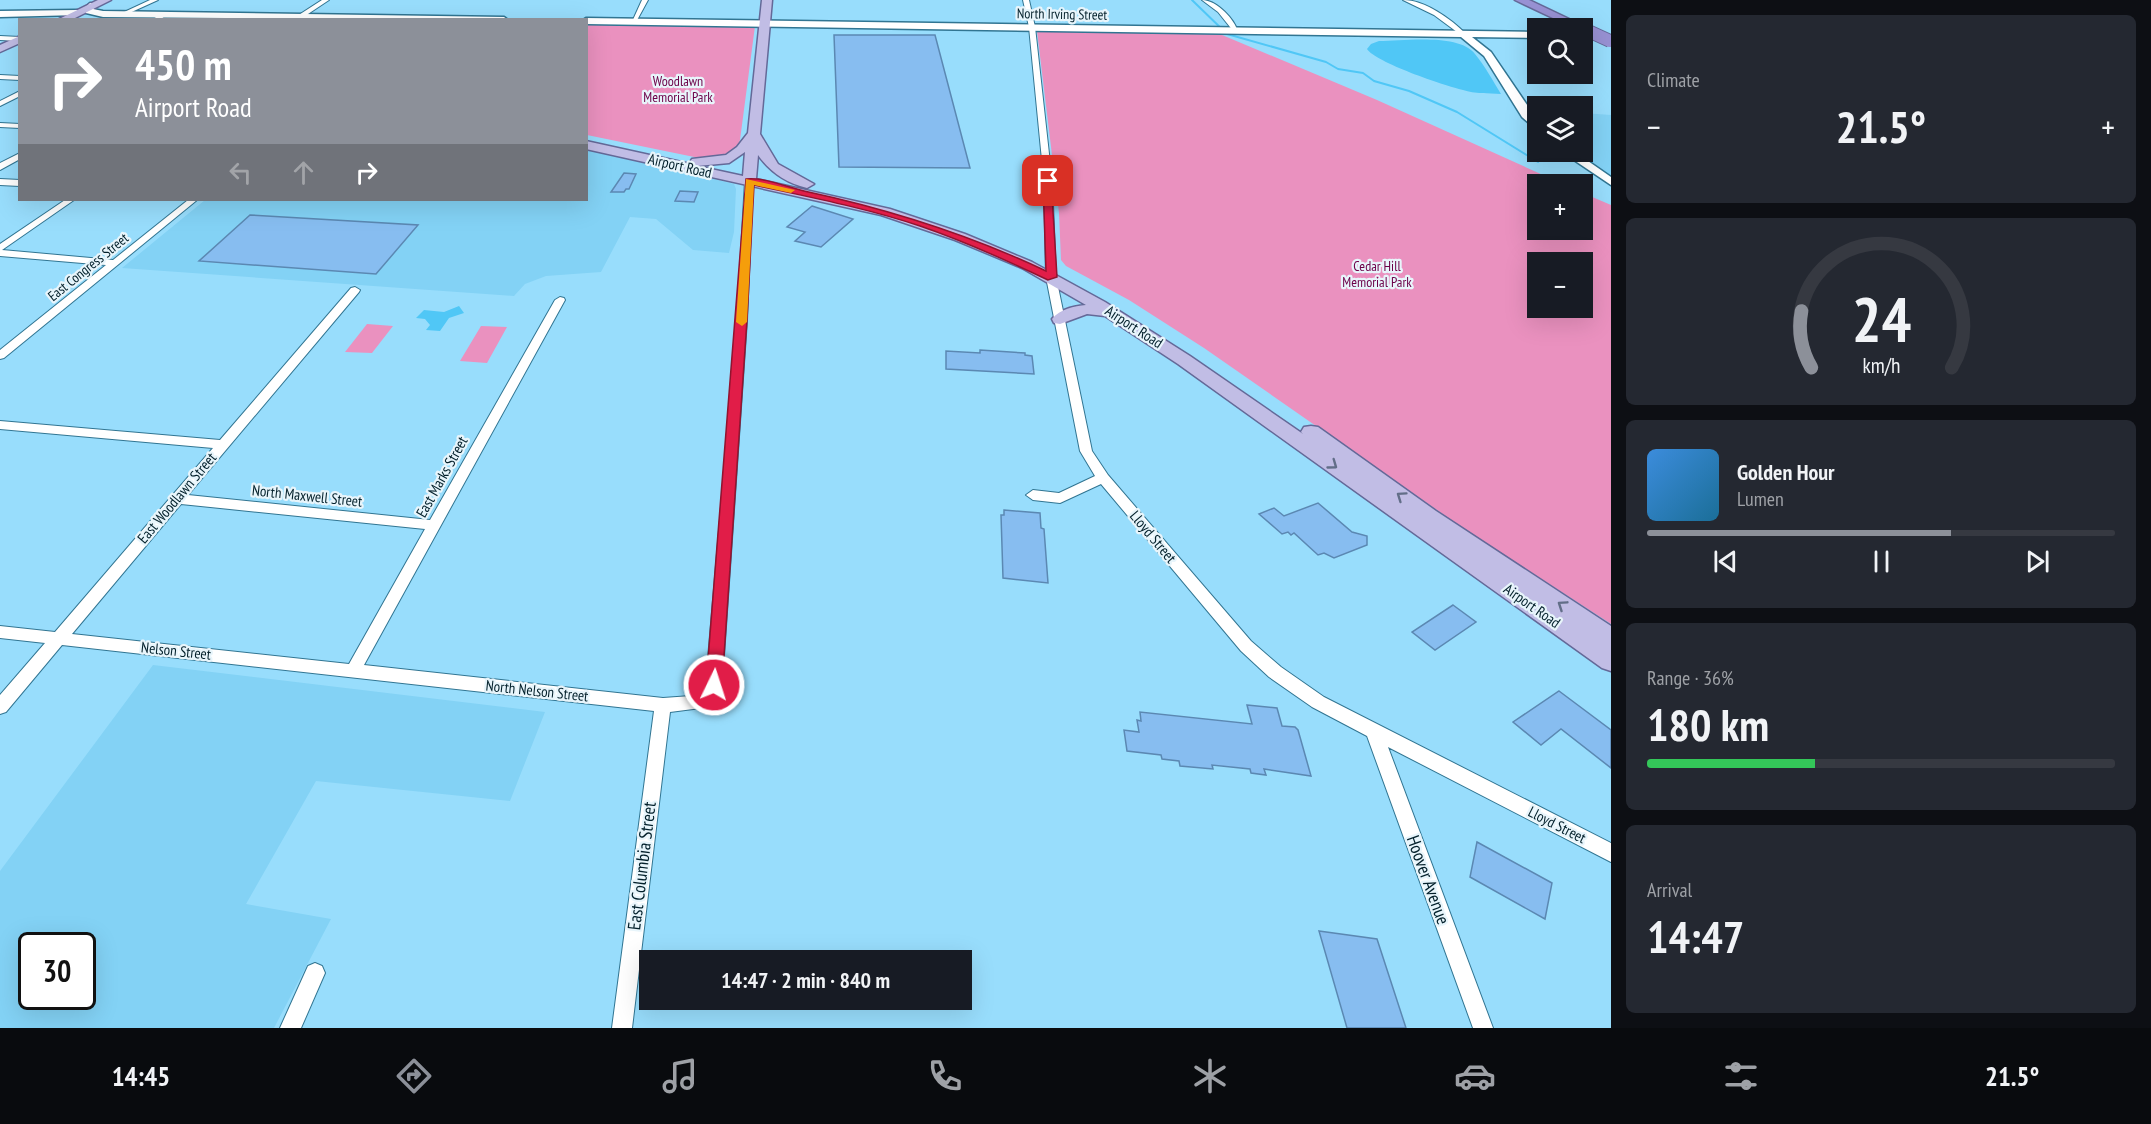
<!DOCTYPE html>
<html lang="en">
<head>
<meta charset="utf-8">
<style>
	:root { --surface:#171b24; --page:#242831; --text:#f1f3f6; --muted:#9ea1a6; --line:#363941; --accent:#8c9099 }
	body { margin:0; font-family:"PT Sans Narrow",sans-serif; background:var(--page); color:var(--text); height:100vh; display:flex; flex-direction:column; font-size:22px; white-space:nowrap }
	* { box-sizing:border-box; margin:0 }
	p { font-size:20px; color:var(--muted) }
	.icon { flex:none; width:33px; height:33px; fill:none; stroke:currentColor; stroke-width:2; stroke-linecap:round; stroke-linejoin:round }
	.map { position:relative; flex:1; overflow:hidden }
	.drawer { display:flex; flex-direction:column; gap:15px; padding:15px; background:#0d0f14; width:540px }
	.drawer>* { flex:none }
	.top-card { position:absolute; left:18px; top:18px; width:570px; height:183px; border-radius:0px; box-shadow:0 6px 24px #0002; background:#8c9099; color:#fff; overflow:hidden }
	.controls { position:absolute; left:1527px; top:18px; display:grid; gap:12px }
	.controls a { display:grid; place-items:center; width:66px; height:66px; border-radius:0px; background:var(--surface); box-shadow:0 6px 24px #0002; font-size:30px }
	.speed { position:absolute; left:18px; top:932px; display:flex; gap:12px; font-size:30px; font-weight:700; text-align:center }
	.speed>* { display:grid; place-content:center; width:78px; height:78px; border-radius:50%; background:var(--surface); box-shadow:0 6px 24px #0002; line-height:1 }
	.speed .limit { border:3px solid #111; border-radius:9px; background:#fff; color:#111 }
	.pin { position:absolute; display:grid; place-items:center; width:51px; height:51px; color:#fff; margin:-26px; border-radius:12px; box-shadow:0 3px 9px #0006 }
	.me { position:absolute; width:66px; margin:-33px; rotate:4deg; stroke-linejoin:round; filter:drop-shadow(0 0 4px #0008) }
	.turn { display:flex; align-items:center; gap:21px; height:126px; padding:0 18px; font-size:27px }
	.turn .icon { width:78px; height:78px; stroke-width:2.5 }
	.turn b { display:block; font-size:42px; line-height:51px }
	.lanes { display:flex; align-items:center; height:57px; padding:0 18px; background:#0003; justify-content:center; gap:30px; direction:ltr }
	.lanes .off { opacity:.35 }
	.big { font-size:45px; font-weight:800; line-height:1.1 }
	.drawer .tile { flex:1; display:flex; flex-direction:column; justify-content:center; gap:9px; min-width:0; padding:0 21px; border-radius:9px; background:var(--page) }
	.drawer .dial { align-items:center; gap:0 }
	.dial svg { height:156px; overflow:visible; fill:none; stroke:var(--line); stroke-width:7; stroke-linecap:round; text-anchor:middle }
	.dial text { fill:var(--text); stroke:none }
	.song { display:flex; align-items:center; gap:18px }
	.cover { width:72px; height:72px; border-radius:9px; background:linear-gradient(135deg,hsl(210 70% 55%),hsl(200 70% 35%)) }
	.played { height:6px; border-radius:3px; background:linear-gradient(90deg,var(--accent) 65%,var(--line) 65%) }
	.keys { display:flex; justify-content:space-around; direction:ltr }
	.heat { display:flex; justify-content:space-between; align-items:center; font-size:33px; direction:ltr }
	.charge { height:9px; border-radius:4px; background:linear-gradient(90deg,#34c759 36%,var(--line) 0) }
	.trip { position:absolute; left:639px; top:950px; width:333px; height:60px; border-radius:0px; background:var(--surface); box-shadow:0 6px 24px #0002; font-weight:800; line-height:60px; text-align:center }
	.dock { display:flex; height:96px; justify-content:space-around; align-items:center; background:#090b0e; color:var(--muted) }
	.dock .icon { width:42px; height:42px }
	.dock .active { color:var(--accent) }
	.dock b { font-size:27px; color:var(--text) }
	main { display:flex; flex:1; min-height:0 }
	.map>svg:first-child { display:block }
	.built { fill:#83d2f5; fill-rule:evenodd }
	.green { fill:#ea91bf; fill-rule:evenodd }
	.water { fill:#50c7f6 }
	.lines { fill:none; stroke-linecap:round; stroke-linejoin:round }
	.stream { stroke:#50c7f6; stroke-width:2 }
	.building { fill:#87bdf0; stroke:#5b88b2; stroke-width:1.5 }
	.street-casing { stroke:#317592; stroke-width:2 }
	.secondary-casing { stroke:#317592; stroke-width:3 }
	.primary-casing { stroke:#646998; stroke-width:3 }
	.highway-casing { stroke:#646998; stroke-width:3 }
	.street { fill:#fff; fill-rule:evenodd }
	.secondary { fill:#fff; fill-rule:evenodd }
	.primary { fill:#c1bde5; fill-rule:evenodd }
	.highway { fill:#9891d3; fill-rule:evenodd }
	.highway-bridge-casing { stroke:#646998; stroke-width:14; stroke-linecap:butt }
	.highway-bridge { stroke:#9891d3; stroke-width:12 }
	.oneway { stroke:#626e88 }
	.route { fill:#e11d48; stroke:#92132f; stroke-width:1.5 }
	.slow { fill:#f59e0b }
	.labels { text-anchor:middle; stroke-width:4.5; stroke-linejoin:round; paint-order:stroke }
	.far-street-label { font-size:14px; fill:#03202b; stroke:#e8f5fb }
	.far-park-label { font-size:14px; fill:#6c0048; stroke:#e8f5fb }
	.street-label { font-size:15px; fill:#03202b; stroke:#e8f5fb }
	.near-street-label { font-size:18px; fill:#03202b; stroke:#e8f5fb }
</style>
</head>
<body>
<main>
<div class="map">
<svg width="1611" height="1028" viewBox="0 0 1611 1028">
	<rect width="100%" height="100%" fill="#98ddfc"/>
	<path class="built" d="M1583,113L1611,115V176L1575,152H1582Z
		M587,148L734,184L736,189L734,232L729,253L693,250L656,219L630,217L601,272L546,276L525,284L514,296L122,268L205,200H586Z
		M153,665L545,712L510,801L316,781L246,904L331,919L274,1028H0V871ZM32,945H82V996H32Z"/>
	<path class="green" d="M587,23L755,26L740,140L736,151L730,155L704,159L587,135Z
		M1039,30L1215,32L1377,100L1563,184H1538V230H1582L1583,193L1611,205V624L1467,531L1204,348L1129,300L1066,266L1061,260L1059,213L1037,31ZM1538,262H1582V308H1538Z
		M367,324L393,326L372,353L345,352Z
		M481,326L507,327L487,363L460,361Z"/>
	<path class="water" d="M1379,41C1404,41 1459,33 1475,54C1485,66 1493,81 1501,94C1488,93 1475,94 1463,90C1445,86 1375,62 1367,49L1371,44Z
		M459,306L464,313L449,318L440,331L426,330L430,325L425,319L416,318L424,310L444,312Z"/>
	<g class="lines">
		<path class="stream" d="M1192,0L1227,34L1326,62L1338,69L1363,73L1374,81L1409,91L1457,112L1538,162"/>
	</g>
	<path class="building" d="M834,35H935L970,168L839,167Z
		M624,173L636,174L629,189H626L624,192H611Z
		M680,191L698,192L694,202L675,201Z
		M812,206L853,219L821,247L795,241L805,232L787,227Z
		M250,215L418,225L376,274L199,261Z
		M980,350L1025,353V355L1032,356L1034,374L946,369V351L980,353Z
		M1318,503L1352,532L1367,536V545L1334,558L1324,553L1318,555L1294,533L1291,535L1288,532L1282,534L1259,514L1274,508L1284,516Z
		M1004,510L1040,513L1041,528L1044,529L1048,583L1003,578L1001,515H1004Z
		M1453,605L1476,622L1435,650L1412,632Z
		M1559,691L1611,730V768L1561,729L1541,745L1513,722Z
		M1247,705L1277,708L1282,726L1295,727L1298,730L1311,776L1264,769L1266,775L1251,773L1250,769L1212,765L1213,769L1180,766L1179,761L1162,759L1161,755L1127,751L1124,730L1139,732L1137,720L1141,721L1140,712L1252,724Z
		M1477,842L1552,883L1545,919L1470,877Z
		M1319,931L1377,939L1406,1028H1347Z"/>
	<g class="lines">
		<g class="street-casing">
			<path id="street" d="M150,0H158L125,15L120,14Z
				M322,0H329L299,20H291Z
				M642,0H648L636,22H632Z
				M1023,0H1029L1035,27L1052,181L1056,277L1092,451L1108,475L1251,641L1281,667L1324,697L1611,843V862L1388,747L1493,1028H1473L1367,736L1312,707L1269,677L1241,651L1101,484L1060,503L1033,500L1026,495L1033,490L1059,493L1095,476L1080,451L1046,277L1044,181L1029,27Z
				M1202,0C1217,0 1235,20 1238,32H1234L1218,12Z
				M1403,0C1425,0 1451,19 1466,34L1461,35L1434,15Z
				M163,13L166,15L160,20H151Z
				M0,36L20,37V41L0,40Z
				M0,75L20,76V80L0,79Z
				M20,91V96L0,106V101Z
				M0,123L20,124V128L0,127Z
				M20,153V159L0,170V163Z
				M749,178L753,181L747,320L722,685L701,708L670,712L632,1028H612L654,711L62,645L6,712L0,714V695L45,643L0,638V626L55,632L213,448L0,429V421L220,440L351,288L355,287L360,290L359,292L188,495L430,520L555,300L560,297L564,298L565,300L364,665L663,698L691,696L706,682L737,320L745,181ZM181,504L425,529L349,664L72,634Z
				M0,179L20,180V186L0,185Z
				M65,200H74L2,250L113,260L188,200H197L4,358L0,359V350L106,265L0,256V244Z
				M315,963L322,966L325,973L301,1028H280L308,966Z"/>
		</g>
		<g class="secondary-casing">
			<path id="secondary" d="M90,3L97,5L93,9L103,11L504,17L508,20L103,17L86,13L84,9Z
				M77,10L81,13L80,15L0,17V11Z
				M586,18L1538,32V38L1472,37L1491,52L1538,121V131L1522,117L1484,56L1461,37L586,24V20H583Z
				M1562,152H1575L1611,177V185Z"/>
		</g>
		<g class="primary-casing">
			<path id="primary" d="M98,0H111L71,20H57Z
				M762,0H772L760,134L778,164L814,184L807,188C786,183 770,172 758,155L756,179L890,209L965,234L1032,262L1105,302L1190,356L1303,434L1301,432L1304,427L1311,426L1318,427L1436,511L1611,626V671L1602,668L1178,364L1105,316L1087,314L1060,324L1054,323L1052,319C1060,309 1074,306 1086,305L1022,268L955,240L881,215L586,149V141L695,165L690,162L692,159L726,155L737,147L748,133ZM745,152L743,176L697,166L729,163Z
				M20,36V43L0,52V45Z"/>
		</g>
		<g class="highway-casing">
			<path id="highway" d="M1515,0H1529L1588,28L1582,31V28H1574Z"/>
		</g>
		<use href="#street" class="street"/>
		<use href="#secondary" class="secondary"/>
		<use href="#primary" class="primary"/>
		<use href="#highway" class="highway"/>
		<g class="highway-bridge-casing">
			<path id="highway-bridge" d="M1584,29L1610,41"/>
		</g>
		<use href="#highway-bridge" class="highway-bridge"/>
	</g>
	<defs><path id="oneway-chevron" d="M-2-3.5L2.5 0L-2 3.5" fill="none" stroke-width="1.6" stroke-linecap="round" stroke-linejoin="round" transform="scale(1.5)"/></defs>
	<g class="oneway">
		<use href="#oneway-chevron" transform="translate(1333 465) rotate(36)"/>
		<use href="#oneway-chevron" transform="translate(1401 496) rotate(-145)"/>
		<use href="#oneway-chevron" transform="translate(1562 605) rotate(-146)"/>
	</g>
	<path class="route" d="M746,179C764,177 787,187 804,191C888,209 968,234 1046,271L1043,181L1051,179L1057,277L1048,280C1006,260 964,241 920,226C866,208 809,197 754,185L747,320L722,685L720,690L714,692L708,690L706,685Z"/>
	<path class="slow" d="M746,179L795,190L791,193L754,185L747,322L742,326L736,322Z"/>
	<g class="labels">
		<g class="far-street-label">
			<text transform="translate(1062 14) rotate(1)" y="5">North Irving Street</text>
			<text transform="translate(88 267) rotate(-39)" y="5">East Congress Street</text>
		</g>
		<g class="far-park-label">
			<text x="678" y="86">Woodlawn<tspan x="678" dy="16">Memorial Park</tspan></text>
			<text x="1377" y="271">Cedar Hill<tspan x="1377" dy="16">Memorial Park</tspan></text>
		</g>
		<g class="street-label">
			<text transform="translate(680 166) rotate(13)" y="5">Airport Road</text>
			<text transform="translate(1134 327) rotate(33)" y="5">Airport Road</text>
			<text transform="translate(442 477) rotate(-61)" y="5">East Marks Street</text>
			<text transform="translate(307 496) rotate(6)" y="5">North Maxwell Street</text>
			<text transform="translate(177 498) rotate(-50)" y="5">East Woodlawn Street</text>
			<text transform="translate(1153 537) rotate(50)" y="5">Lloyd Street</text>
			<text transform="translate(1532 606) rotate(35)" y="5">Airport Road</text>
			<text transform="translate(176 651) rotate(6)" y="5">Nelson Street</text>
			<text transform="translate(537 691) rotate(6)" y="5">North Nelson Street</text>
			<text transform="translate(1557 825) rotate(27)" y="5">Lloyd Street</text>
		</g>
		<g class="near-street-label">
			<text transform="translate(642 866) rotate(-83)" y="6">East Columbia Street</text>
			<text transform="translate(1428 880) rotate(70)" y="6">Hoover Avenue</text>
		</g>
	</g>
</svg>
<div class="controls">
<a><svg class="icon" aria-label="search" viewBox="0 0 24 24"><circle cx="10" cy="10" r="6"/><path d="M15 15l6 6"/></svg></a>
<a><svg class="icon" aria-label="layers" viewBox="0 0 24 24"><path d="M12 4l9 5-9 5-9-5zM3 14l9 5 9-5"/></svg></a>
<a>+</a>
<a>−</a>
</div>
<div class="speed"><div class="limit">30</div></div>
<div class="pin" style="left:1048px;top:181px;background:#d93025"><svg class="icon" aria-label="arrive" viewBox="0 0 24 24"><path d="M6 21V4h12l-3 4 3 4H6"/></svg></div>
<svg class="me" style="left:714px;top:685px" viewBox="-20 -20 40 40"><circle r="17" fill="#e11d48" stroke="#fff" stroke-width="3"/><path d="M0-11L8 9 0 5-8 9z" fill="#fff"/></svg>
<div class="trip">14:47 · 2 min · 840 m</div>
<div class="top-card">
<div class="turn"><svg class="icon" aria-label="right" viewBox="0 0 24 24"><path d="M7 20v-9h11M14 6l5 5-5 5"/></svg><div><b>450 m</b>Airport Road</div></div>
<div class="lanes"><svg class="icon off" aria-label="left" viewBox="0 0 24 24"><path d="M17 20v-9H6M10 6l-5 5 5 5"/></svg><svg class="icon off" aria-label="ahead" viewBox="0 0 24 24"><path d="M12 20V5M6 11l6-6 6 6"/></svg><svg class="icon" aria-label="right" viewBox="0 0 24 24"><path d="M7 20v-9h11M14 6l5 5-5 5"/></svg></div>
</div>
</div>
<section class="drawer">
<div class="tile"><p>Climate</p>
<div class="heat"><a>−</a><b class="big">21.5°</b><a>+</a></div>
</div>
<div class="tile dial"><svg viewBox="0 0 100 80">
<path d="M14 69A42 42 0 1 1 86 69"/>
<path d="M14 69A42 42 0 0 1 9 40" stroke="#8c9099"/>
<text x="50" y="56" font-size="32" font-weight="700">24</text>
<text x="50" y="72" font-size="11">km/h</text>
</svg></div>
<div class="tile">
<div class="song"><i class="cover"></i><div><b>Golden Hour</b><p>Lumen</p></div></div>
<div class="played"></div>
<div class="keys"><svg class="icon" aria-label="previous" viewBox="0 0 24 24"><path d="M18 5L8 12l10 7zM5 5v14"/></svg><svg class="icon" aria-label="pause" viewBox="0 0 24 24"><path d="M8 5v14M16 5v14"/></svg><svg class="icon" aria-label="next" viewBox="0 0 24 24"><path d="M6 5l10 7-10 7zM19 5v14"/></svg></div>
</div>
<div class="tile"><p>Range · 36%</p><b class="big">180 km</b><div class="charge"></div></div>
<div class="tile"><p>Arrival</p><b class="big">14:47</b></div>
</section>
</main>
<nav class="dock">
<b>14:45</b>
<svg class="icon active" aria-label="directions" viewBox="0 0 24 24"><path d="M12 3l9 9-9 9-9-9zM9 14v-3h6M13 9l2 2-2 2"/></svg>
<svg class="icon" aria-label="music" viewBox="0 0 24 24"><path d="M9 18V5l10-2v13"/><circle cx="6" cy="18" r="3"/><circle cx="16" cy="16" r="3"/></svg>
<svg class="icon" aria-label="phone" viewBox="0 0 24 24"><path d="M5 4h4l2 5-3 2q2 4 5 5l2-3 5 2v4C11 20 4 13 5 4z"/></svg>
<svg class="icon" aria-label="climate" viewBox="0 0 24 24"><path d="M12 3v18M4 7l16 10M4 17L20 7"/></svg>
<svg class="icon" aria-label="car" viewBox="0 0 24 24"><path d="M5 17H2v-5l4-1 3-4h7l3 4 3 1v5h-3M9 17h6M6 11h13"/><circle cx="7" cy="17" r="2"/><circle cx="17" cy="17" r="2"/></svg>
<svg class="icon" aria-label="filters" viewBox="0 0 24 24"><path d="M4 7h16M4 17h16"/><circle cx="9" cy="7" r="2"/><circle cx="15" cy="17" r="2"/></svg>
<b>21.5°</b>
</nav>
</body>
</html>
